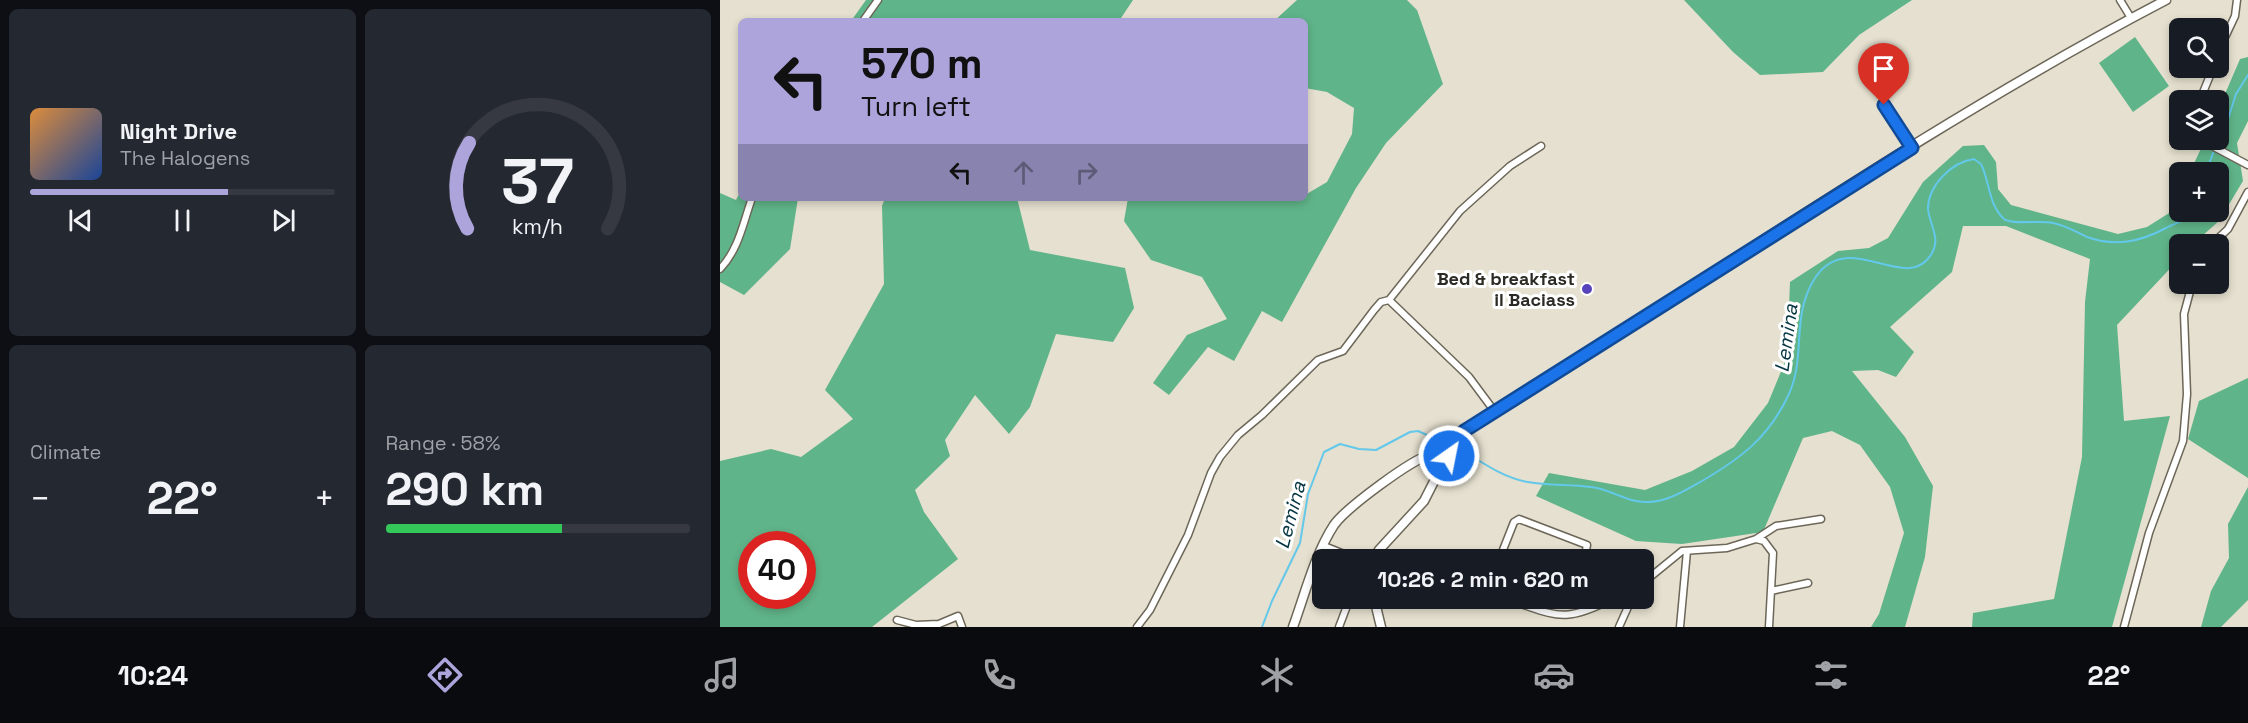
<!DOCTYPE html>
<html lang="en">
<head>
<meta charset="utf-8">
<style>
	:root { --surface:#171b24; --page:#242831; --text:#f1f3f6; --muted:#9ea1a6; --line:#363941; --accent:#aca4db }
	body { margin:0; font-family:"Space Grotesk",sans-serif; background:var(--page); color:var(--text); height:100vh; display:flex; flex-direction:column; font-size:22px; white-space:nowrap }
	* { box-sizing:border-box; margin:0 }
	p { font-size:20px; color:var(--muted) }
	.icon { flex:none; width:33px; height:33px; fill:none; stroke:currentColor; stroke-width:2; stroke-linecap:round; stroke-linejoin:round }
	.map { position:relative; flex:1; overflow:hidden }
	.sheet { display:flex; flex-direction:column; gap:9px; padding:9px; background:#0d0f14; width:720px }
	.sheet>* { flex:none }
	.top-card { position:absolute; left:18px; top:18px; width:570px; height:183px; border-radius:9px; box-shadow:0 3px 9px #0003; background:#aca4db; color:#111; overflow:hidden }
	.controls { position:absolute; left:1449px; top:18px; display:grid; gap:12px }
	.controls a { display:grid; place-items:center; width:60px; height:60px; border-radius:9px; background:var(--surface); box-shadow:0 3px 9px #0003; font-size:30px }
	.speed { position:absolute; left:18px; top:531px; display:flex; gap:12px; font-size:30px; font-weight:700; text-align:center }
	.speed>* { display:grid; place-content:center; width:78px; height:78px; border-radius:50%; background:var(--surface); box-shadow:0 3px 9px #0003; line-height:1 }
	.speed .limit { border:9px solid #d22; background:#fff; color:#111 }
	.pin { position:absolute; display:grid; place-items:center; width:51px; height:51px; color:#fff; margin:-62px -26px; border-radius:50% 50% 50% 0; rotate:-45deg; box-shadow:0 0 6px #0007 }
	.pin .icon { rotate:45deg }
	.me { position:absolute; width:66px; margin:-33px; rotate:33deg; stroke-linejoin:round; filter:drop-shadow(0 0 4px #0008) }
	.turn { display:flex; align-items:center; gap:21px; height:126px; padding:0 24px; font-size:27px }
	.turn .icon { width:78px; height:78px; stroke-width:2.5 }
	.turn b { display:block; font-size:42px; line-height:51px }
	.lanes { display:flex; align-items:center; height:57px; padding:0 24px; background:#0003; justify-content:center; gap:30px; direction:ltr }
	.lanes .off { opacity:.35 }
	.big { font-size:45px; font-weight:700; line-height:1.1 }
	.sheet .tile { flex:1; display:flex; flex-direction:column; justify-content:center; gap:9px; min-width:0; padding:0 21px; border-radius:9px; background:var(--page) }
	.sheet .dial { align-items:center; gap:0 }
	.dial svg { height:156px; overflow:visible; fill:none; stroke:var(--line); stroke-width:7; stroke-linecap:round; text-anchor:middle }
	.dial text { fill:var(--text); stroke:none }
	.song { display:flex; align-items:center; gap:18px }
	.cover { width:72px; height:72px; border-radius:9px; background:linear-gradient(135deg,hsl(30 70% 55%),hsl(220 70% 35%)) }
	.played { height:6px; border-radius:3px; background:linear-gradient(90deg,var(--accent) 65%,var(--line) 65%) }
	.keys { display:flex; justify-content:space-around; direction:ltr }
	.heat { display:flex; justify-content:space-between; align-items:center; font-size:33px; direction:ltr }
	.charge { height:9px; border-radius:4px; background:linear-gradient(90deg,#34c759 58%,var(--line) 0) }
	.sheet .tiles { flex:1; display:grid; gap:9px; grid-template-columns:repeat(2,1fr) }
	.trip { position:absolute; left:592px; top:549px; width:342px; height:60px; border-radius:9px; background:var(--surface); box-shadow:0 3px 9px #0003; font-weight:700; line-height:60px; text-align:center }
	.tab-bar { display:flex; height:96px; justify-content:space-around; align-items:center; background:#090b0e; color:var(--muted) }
	.tab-bar .icon { width:42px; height:42px }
	.tab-bar .selected { color:var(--accent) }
	.tab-bar b { font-size:27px; color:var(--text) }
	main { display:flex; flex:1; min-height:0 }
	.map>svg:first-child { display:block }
	.forest { fill:#60b489; fill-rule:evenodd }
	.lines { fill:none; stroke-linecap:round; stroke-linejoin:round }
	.stream { stroke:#63c8ea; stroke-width:2 }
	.street-casing { stroke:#6c6758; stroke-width:9 }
	.secondary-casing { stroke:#6c6758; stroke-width:11 }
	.street { stroke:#fff; stroke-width:6 }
	.secondary { stroke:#fff; stroke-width:8 }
	.route-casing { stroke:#114b97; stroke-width:15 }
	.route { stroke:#1a73e8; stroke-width:10 }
	.poi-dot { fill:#5743bb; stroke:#fff; stroke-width:2 }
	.labels { text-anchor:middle; stroke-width:6; stroke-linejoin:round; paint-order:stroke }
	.poi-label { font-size:18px; font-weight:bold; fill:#2c2a24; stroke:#fff; text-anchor:end }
	.water-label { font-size:20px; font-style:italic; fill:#053543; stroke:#fff }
</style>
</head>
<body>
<main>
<section class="sheet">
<div class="tiles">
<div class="tile">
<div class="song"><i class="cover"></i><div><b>Night Drive</b><p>The Halogens</p></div></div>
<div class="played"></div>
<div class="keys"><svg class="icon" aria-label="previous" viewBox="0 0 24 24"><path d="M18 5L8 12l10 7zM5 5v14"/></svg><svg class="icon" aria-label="pause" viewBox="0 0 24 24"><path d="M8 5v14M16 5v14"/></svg><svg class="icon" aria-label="next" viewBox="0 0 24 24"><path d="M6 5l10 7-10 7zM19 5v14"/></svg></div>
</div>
<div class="tile dial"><svg viewBox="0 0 100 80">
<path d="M14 69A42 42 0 1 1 86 69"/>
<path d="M14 69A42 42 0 0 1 15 25" stroke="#aca4db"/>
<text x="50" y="56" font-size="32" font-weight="700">37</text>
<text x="50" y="72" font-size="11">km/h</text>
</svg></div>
<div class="tile"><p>Climate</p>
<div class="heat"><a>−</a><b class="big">22°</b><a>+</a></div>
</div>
<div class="tile"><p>Range · 58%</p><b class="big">290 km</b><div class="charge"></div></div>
</div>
</section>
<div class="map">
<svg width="1528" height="627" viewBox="0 0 1528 627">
	<rect width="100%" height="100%" fill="#e5e0cf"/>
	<path class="forest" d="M146,0H413L399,21H131Z
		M577,0H687L697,10L723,84L666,143L636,188L562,322L542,311L514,361L488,347L449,395L433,383L467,335L507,319L482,277L431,260L404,221L408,198L577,200L585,198V195L607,182L632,134L634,108L607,92L585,88V21H554Z
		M964,0H1192L1139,35L1103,72L1040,75L1013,52Z
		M1415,37L1449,86L1413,112L1379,63Z
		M1528,57V121L1517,143L1523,181L1499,221L1473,244H1460L1459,259L1397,325L1404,421L1450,416L1392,627H1252L1253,613L1334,599L1362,457L1365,302L1370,259L1286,226H1243L1232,272L1170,327L1194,352L1176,377L1158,370L1132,371L1185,437L1213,486L1205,557L1185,627H1151L1159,614L1184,533L1170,487L1140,445L1112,431L1083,438L1043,532L962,544L916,541L816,496L829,473L925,490L972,471L1014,447L1048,403L1067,357L1070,282L1118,251L1149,248L1168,238L1203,182L1243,146L1264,145L1276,162L1278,189L1291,205L1398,234L1427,227L1454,210L1459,197L1460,212H1498V172H1470L1485,140H1498L1499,108L1520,59Z
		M21,190V198H78L70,249L24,295L0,282V193L16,200Z
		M165,198H297L310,250L405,268L414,308L393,342L336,334L310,407L289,434L255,395L225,440L230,456L195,490L204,512L238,559L152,627H0V461L51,449L81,457L133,419L105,390L164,284L162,206ZM82,544V596H32V544Z
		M1528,378V478L1468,439L1479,401Z
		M1528,487V600L1501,627H1481L1491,591L1509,558L1508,524Z"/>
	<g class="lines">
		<path class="stream" d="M1498,137L1508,119L1516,94L1528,75
			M1486,172L1498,140
			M739,448C760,461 783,478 808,482C829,486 850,484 871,487C891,489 907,503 928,502C947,502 966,490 982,481C1021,458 1048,438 1068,396C1087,357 1070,317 1095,278C1129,226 1187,297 1212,253C1221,238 1209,223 1208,209C1208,185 1232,162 1254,159L1261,164C1270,182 1268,204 1284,219C1291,225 1321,220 1333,223C1345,225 1356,232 1367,237C1395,247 1420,242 1446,228C1456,222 1466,222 1472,212
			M542,627L552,601L580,543L588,494L604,452L620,444L639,449L656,450L690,432L698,431L716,439"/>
		<g class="street-casing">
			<path id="street" d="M1400,0L1411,18
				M143,21L158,0
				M1498,52L1515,16L1517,0
				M1480,100L1493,68
				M1164,105L1192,148
				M1481,140L1528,165
				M1492,244L1508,229L1528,192
				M0,269C19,249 23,223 32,198
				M669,300L749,377L775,412
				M1036,539L1056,526L1101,519
				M604,546L639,560
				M779,560L794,522L799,519L867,545L864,560
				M924,582L962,551L1007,548L1036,539L1044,541L1053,553L1049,627
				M1051,591L1088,583
				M782,598C836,614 840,626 894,598
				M177,620L196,625L219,624L238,616L242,627
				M417,627L430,610L468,535L491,473L500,457L518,435L542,415L598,360L623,351L654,310L661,302L669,300L740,211L790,166L821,146
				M619,627L630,598
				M899,627L912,598
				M960,627L967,551
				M1404,627L1429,533L1463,441L1467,394L1464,314L1472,284"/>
		</g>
		<g class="secondary-casing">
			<path id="secondary" d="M719 444a7 7 0 1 1 14 0a7 7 0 1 1-14 0Z
				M733,444L744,431C977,287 1203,127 1446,0
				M653,560L659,550L704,501L730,450
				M654,598L661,627
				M573,627C585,594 595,554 614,525C626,508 692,459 710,455C715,453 719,454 724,451"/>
		</g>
		<use href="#street" class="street"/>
		<use href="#secondary" class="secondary"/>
	</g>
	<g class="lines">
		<g class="route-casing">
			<path id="route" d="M729,456L733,444L744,431L1192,148L1164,105"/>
		</g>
		<use href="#route" class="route"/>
	</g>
	<circle class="poi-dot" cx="867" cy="289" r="6"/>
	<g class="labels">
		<g class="poi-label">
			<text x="855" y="285">Bed &amp; breakfast<tspan x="855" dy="21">il Baciass</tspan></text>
		</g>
		<g class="water-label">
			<text transform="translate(1066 338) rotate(-82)" y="7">Lemina</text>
			<text transform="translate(570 515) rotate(-75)" y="7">Lemina</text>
		</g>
	</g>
</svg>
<div class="controls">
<a><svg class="icon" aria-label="search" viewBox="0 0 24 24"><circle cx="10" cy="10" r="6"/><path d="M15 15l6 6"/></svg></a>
<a><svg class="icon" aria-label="layers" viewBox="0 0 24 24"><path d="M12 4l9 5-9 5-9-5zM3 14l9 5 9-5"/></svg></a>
<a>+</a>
<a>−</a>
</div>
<div class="speed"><div class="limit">40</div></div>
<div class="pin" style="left:1164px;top:105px;background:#d93025"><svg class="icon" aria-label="arrive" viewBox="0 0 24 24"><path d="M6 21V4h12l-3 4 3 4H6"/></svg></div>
<svg class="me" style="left:729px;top:456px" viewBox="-20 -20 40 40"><circle r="17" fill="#1a73e8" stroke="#fff" stroke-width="3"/><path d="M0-11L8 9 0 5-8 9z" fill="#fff"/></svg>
<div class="trip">10:26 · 2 min · 620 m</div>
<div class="top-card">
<div class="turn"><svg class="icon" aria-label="left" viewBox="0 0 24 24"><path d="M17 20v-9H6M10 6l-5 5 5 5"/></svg><div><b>570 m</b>Turn left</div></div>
<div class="lanes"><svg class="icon" aria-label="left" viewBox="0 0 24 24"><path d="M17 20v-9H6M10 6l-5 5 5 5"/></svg><svg class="icon off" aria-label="ahead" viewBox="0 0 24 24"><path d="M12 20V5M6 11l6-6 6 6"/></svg><svg class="icon off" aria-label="right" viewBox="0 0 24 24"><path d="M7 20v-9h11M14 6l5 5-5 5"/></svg></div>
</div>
</div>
</main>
<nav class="tab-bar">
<b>10:24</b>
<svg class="icon selected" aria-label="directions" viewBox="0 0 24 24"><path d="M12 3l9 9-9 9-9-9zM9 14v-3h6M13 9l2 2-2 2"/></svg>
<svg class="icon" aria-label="music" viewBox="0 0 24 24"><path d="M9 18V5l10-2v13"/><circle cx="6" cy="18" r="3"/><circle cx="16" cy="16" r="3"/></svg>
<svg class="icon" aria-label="phone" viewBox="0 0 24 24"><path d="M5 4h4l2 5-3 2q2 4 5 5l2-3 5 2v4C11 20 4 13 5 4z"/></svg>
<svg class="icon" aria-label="climate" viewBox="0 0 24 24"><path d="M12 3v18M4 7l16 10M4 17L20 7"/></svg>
<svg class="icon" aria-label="car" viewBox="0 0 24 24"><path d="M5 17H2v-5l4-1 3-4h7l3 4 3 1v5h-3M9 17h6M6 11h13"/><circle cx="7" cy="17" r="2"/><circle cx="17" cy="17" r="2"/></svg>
<svg class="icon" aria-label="filters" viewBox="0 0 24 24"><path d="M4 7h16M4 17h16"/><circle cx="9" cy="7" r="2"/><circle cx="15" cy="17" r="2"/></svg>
<b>22°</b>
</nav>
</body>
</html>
